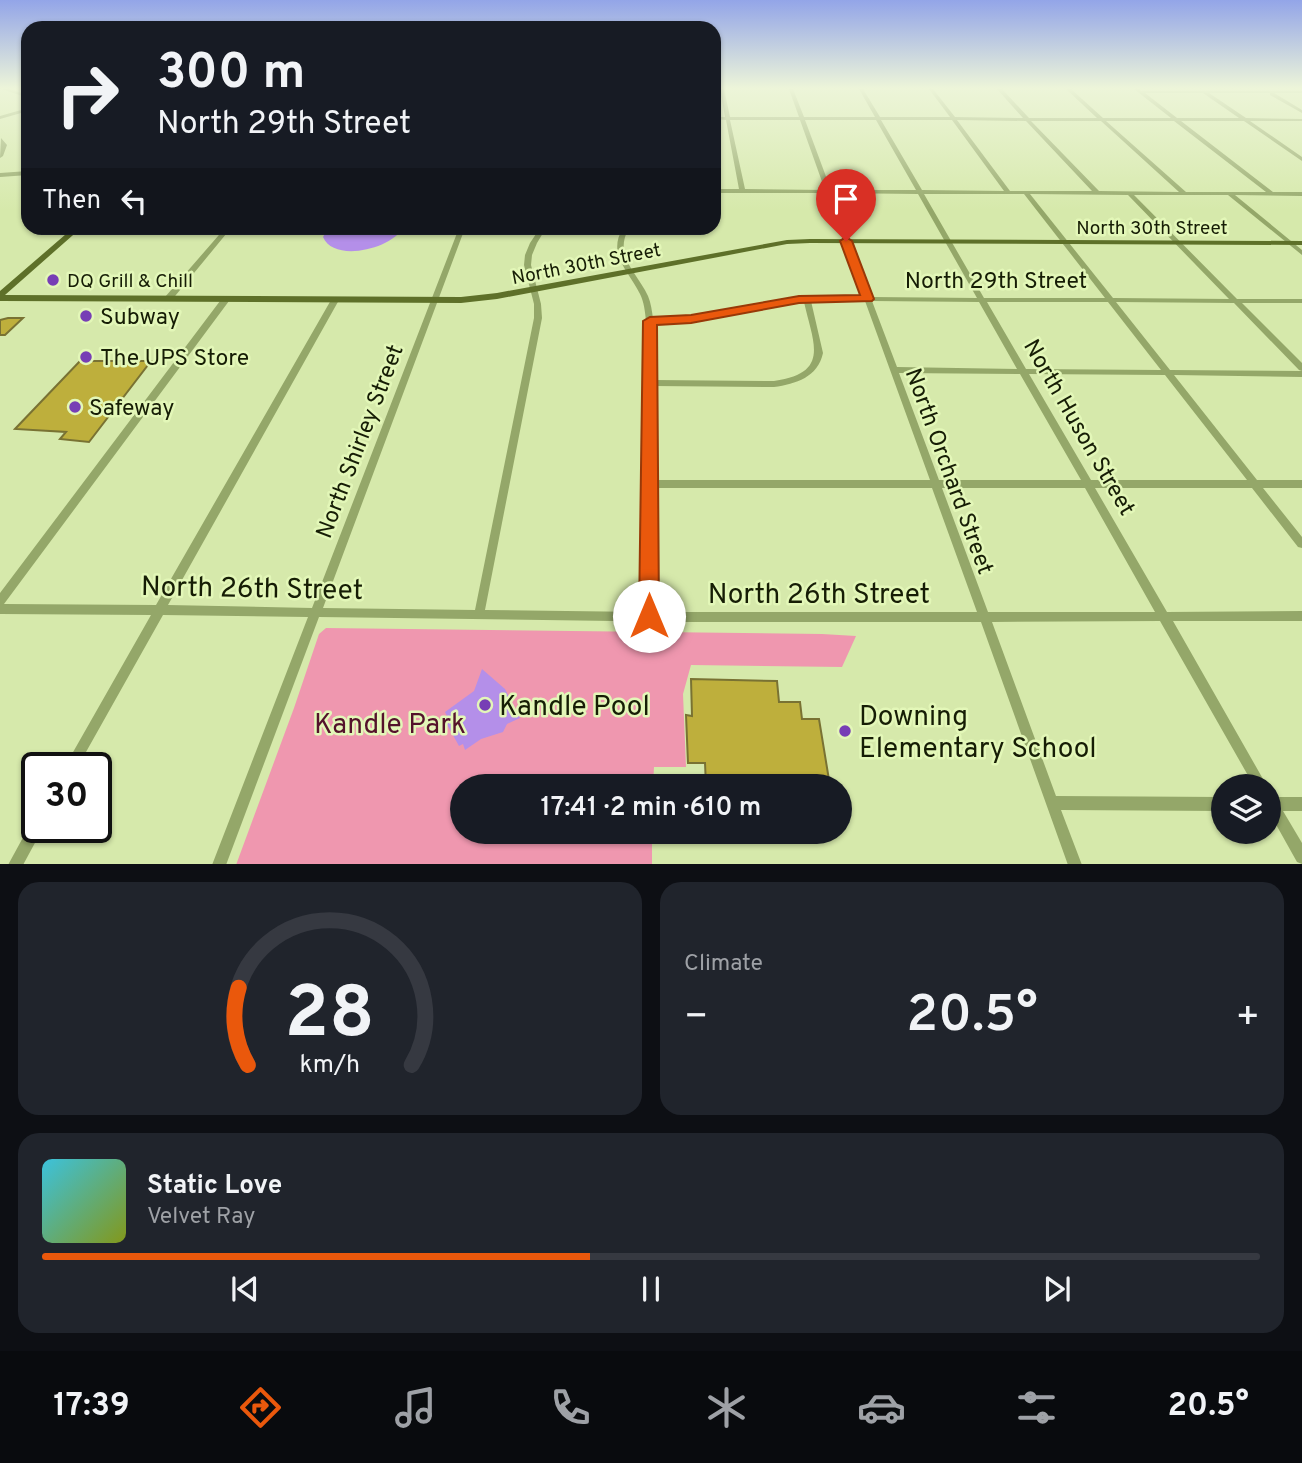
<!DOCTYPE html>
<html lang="en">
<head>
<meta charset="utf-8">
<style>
	:root { --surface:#171b24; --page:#20242c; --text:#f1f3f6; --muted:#9ea1a6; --line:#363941; --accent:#ea580c }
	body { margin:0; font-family:Overpass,sans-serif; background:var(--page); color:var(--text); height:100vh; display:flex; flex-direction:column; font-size:26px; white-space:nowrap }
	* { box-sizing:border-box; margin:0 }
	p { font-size:23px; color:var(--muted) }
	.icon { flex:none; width:38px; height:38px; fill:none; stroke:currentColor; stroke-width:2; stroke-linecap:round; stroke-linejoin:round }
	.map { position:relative; height:864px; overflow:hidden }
	.drawer { display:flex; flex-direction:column; gap:18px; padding:18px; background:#0d0f14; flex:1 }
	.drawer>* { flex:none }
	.guide { position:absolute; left:21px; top:21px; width:700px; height:214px; border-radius:21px; box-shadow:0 2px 5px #0004; background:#171b24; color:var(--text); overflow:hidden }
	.buttons { position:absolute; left:1211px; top:774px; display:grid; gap:14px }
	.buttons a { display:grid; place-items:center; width:70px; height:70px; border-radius:50%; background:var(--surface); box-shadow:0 2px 5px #0004; font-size:35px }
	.speed { position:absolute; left:21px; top:752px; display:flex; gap:14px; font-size:35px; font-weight:700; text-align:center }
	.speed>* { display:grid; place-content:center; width:91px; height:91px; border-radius:50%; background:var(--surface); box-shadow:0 2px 5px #0004; line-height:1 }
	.speed .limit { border:4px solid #111; border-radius:10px; background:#fff; color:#111 }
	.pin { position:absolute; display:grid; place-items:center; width:60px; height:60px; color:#fff; margin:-72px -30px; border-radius:50% 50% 50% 0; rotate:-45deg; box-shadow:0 0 7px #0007 }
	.pin .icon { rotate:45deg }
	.me { position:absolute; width:77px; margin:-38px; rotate:0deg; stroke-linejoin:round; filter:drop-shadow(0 0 5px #0008) }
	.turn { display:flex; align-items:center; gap:24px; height:147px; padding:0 21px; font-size:32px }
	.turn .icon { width:91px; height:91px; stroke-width:2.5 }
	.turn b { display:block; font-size:49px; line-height:60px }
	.then { display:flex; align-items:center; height:66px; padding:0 21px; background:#0003; gap:14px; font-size:26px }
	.big { font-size:52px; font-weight:600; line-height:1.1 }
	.drawer .card { flex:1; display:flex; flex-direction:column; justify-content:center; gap:10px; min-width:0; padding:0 24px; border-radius:21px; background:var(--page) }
	.drawer .dial { align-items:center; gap:0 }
	.dial svg { height:182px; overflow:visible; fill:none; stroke:var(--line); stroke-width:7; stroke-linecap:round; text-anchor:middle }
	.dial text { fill:var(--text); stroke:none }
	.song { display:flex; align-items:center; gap:21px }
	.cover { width:84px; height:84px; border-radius:10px; background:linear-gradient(135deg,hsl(190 70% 55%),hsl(70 70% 35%)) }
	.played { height:7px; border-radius:4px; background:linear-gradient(90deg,var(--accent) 45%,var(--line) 45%) }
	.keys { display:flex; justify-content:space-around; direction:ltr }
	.heat { display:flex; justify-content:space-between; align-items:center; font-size:38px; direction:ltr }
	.drawer .tiles { flex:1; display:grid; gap:18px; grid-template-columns:1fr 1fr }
	.card:last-child { grid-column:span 2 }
	.trip { position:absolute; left:450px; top:774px; width:402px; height:70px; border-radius:35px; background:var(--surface); box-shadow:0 2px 5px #0004; font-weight:600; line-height:70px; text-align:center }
	.menu { display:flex; height:112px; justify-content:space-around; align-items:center; background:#090b0e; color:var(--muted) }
	.menu .icon { width:49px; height:49px }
	.menu .on { color:var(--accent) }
	.menu b { font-size:32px; color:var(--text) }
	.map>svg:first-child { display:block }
	.green { fill:#ef97af }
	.water { fill:#b48fe9 }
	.building { fill:#beaf3c; stroke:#797233; stroke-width:2 }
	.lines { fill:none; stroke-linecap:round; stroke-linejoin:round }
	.minor { fill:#94a769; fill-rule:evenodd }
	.major { fill:#5e7029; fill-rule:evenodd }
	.route { fill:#ea580c; stroke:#983908; stroke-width:2 }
	.poi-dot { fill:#773eb5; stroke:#e3f7b8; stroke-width:2.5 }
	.labels { text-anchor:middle; stroke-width:5; stroke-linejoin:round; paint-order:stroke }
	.far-street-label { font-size:19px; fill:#161d05; stroke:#e3f7b8 }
	.far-poi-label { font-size:19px; fill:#161d05; stroke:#e3f7b8; text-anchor:start }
	.street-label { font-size:23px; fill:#161d05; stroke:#e3f7b8 }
	.poi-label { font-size:23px; fill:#161d05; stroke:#e3f7b8; text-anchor:start }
	.near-street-label { font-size:28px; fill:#161d05; stroke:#e3f7b8 }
	.near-poi-label { font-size:28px; fill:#161d05; stroke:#e3f7b8; text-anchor:start }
	.near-park-label { font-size:28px; fill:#54122b; stroke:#e3f7b8 }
</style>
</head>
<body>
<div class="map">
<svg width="1302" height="865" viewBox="0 0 1302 865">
	<rect width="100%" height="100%" fill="#d6e9ab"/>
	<path class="green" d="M326,628L822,634L856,636L842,667L691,665L683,694L686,767H654L653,786H462V831H652V864L236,865L294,708L319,634Z"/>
	<path class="water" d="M328,228H403C391,249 334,263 323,237Z
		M482,669L505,689L520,718L507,724L503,732L481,739L465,750L463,744L459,746L444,719L447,716L445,712L474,691Z"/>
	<path class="building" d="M8,318H23L5,335H0V320Z
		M80,361H151L89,442L60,439L66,432L15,429Z
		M691,679L777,681L779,702H800L802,719H819L830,786H706L705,763H688L686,715L692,716Z"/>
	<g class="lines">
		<path class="minor" d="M2,89H9L28,95V98Z
			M720,89H724L730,117H799L789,89H793L804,117H875L859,89H863L880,117H950L929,89H933L955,117L1023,118L997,89H1002L1029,118H1097L1066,89H1071L1103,118H1171L1134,89H1139L1141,91H1302V93H1274L1302,110V113L1270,95V93H1209L1246,118L1302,119V121H1250L1302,157V161L1244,121H1181L1273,192H1302V196L1235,195L1302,250V255L1228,195H1134L1237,299H1302V303H1242L1302,363V371L1299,370L1234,303L1116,302L1170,370L1302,371V377L1174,375L1257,480H1302V488H1263L1302,537V548L1298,547L1252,488H1095L1167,612L1302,611V621H1173L1267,786H1254L1160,621L992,622L1056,796L1223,797V811L1061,810L1082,865H1068L981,622H684L319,617L226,865H212L308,617L163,615L77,768H64L151,615L0,614V593L223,297H229V301L4,604L156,605L331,300L335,298L339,300L168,605L312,608L459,228H465L323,608L475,610L534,318V304L524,265L525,255L530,243L540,228H546L537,243L532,255L531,265L541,304L542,318L485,610L644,612L646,321C645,311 644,302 640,294C628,270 607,254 623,228H629C613,256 637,272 648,296C651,303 652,311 653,319L691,317L807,297H864L826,193H714V189H739L726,120L714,119V117H725ZM1145,93H1203L1239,118H1177ZM730,120H800L825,190L745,189ZM805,120H876L916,190H831ZM881,120H952L1004,191L922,190ZM957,120L1026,121L1092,191H1010ZM1031,121H1101L1179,192L1099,191ZM1106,121H1174L1266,192H1186ZM832,193L918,194L977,298L871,297ZM924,194H1024L1105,298H984ZM1030,194L1128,195L1229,299L1113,298ZM811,301H865L930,480H654V386L774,387C796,384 818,377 823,353ZM872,301L979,302L1017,369L897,367ZM804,302C813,343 831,373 774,381L654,380V323L691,321ZM987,302H1108L1161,370L1026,369ZM899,373L1020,374L1081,480H939ZM1029,374L1165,375L1247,480H1091ZM654,488H932L977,612H654ZM942,488H1085L1155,612H988Z
			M28,108V111L0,119V116Z
			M1,138L7,145L3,156L0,158Z
			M28,171V175L0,177V173Z
			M225,228H231L171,301H165V297Z
			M1269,792L1274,794L1275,797H1302V811H1283L1302,843V864L1297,862L1269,812Z
			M37,819V828H43L23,865H8L32,821Z"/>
		<path class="major" d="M73,228H81L5,295L461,297L497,293L787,240L810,239L1302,241V245L810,243L787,244L497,299L461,303L0,301V291Z"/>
	</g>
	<linearGradient id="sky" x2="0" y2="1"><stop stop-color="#93a5e8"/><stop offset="0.42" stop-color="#edf5d9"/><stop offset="1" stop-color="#edf5d9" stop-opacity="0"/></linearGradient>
	<rect width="1302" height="210" fill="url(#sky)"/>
	<path class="route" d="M846,237L852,241L874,299L872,301L799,303L691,323L657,325L659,616L656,622L649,625L641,622L639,616L643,321L650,317L691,315L799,296L860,295L840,241Z"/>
	<g class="poi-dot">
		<circle cx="53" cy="280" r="7"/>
		<circle cx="86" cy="316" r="7"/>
		<circle cx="86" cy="357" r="7"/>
		<circle cx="75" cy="407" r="7"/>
		<circle cx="485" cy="705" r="7"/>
		<circle cx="845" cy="731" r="7"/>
	</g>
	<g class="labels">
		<g class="far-street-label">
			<text x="1152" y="234">North 30th Street</text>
			<text transform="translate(586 263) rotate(-11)" y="7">North 30th Street</text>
		</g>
		<g class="far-poi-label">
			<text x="67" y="287">DQ Grill &amp; Chill</text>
		</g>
		<g class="street-label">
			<text x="996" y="288">North 29th Street</text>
			<text transform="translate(1080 427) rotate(60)" y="8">North Huson Street</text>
			<text transform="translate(359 441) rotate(-69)" y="8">North Shirley Street</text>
			<text transform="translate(950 471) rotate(70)" y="8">North Orchard Street</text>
		</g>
		<g class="poi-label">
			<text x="100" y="324">Subway</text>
			<text x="100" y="365">The UPS Store</text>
			<text x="89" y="415">Safeway</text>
		</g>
		<g class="near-street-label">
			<text transform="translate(252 587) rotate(1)" y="10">North 26th Street</text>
			<text x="819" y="603">North 26th Street</text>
		</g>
		<g class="near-poi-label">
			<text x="499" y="715">Kandle Pool</text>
			<text x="859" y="725">Downing<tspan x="859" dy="32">Elementary School</tspan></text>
		</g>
		<g class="near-park-label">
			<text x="390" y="733">Kandle Park</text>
		</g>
	</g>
</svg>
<div class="buttons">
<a><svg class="icon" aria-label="layers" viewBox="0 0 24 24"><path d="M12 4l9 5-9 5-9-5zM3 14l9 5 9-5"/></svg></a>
</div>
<div class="speed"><div class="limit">30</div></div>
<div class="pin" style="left:846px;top:241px;background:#d93025"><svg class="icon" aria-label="arrive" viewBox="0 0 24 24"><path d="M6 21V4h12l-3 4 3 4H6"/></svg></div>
<svg class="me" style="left:649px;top:616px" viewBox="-20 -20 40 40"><circle r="19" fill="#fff"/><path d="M0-13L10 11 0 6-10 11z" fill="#ea580c"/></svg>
<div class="trip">17:41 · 2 min · 610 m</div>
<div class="guide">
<div class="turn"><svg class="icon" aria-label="right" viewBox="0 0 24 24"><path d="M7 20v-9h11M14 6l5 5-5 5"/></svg><div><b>300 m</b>North 29th Street</div></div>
<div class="then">Then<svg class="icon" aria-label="left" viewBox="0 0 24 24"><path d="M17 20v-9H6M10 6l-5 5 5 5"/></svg></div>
</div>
</div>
<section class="drawer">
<div class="tiles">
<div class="card dial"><svg viewBox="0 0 100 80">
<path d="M14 69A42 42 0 1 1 86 69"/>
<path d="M14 69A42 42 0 0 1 10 35" stroke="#ea580c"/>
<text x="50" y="56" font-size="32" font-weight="700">28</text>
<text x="50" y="72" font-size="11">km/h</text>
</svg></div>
<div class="card"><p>Climate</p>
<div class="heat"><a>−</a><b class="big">20.5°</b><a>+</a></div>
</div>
<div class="card">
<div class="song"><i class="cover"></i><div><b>Static Love</b><p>Velvet Ray</p></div></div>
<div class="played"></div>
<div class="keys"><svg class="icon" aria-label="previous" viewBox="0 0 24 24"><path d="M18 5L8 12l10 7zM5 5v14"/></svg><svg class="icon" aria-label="pause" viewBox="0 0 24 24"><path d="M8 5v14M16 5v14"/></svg><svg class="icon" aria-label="next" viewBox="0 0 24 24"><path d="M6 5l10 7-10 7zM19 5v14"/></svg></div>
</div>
</div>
</section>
<nav class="menu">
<b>17:39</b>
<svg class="icon on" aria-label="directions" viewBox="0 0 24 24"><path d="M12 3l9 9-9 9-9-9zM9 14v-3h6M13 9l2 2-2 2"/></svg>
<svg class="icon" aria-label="music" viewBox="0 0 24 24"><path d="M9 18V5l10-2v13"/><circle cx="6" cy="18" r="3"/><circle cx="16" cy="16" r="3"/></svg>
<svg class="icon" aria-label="phone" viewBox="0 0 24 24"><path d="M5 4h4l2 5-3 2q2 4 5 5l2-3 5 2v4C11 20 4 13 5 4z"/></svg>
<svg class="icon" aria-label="climate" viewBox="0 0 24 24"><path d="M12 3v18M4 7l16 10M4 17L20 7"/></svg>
<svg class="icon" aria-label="car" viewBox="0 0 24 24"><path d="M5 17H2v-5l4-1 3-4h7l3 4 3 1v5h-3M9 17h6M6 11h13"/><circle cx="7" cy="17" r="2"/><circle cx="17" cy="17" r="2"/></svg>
<svg class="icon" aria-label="filters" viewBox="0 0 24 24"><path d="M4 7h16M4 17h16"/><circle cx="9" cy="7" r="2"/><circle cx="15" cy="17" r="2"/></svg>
<b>20.5°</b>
</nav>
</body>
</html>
